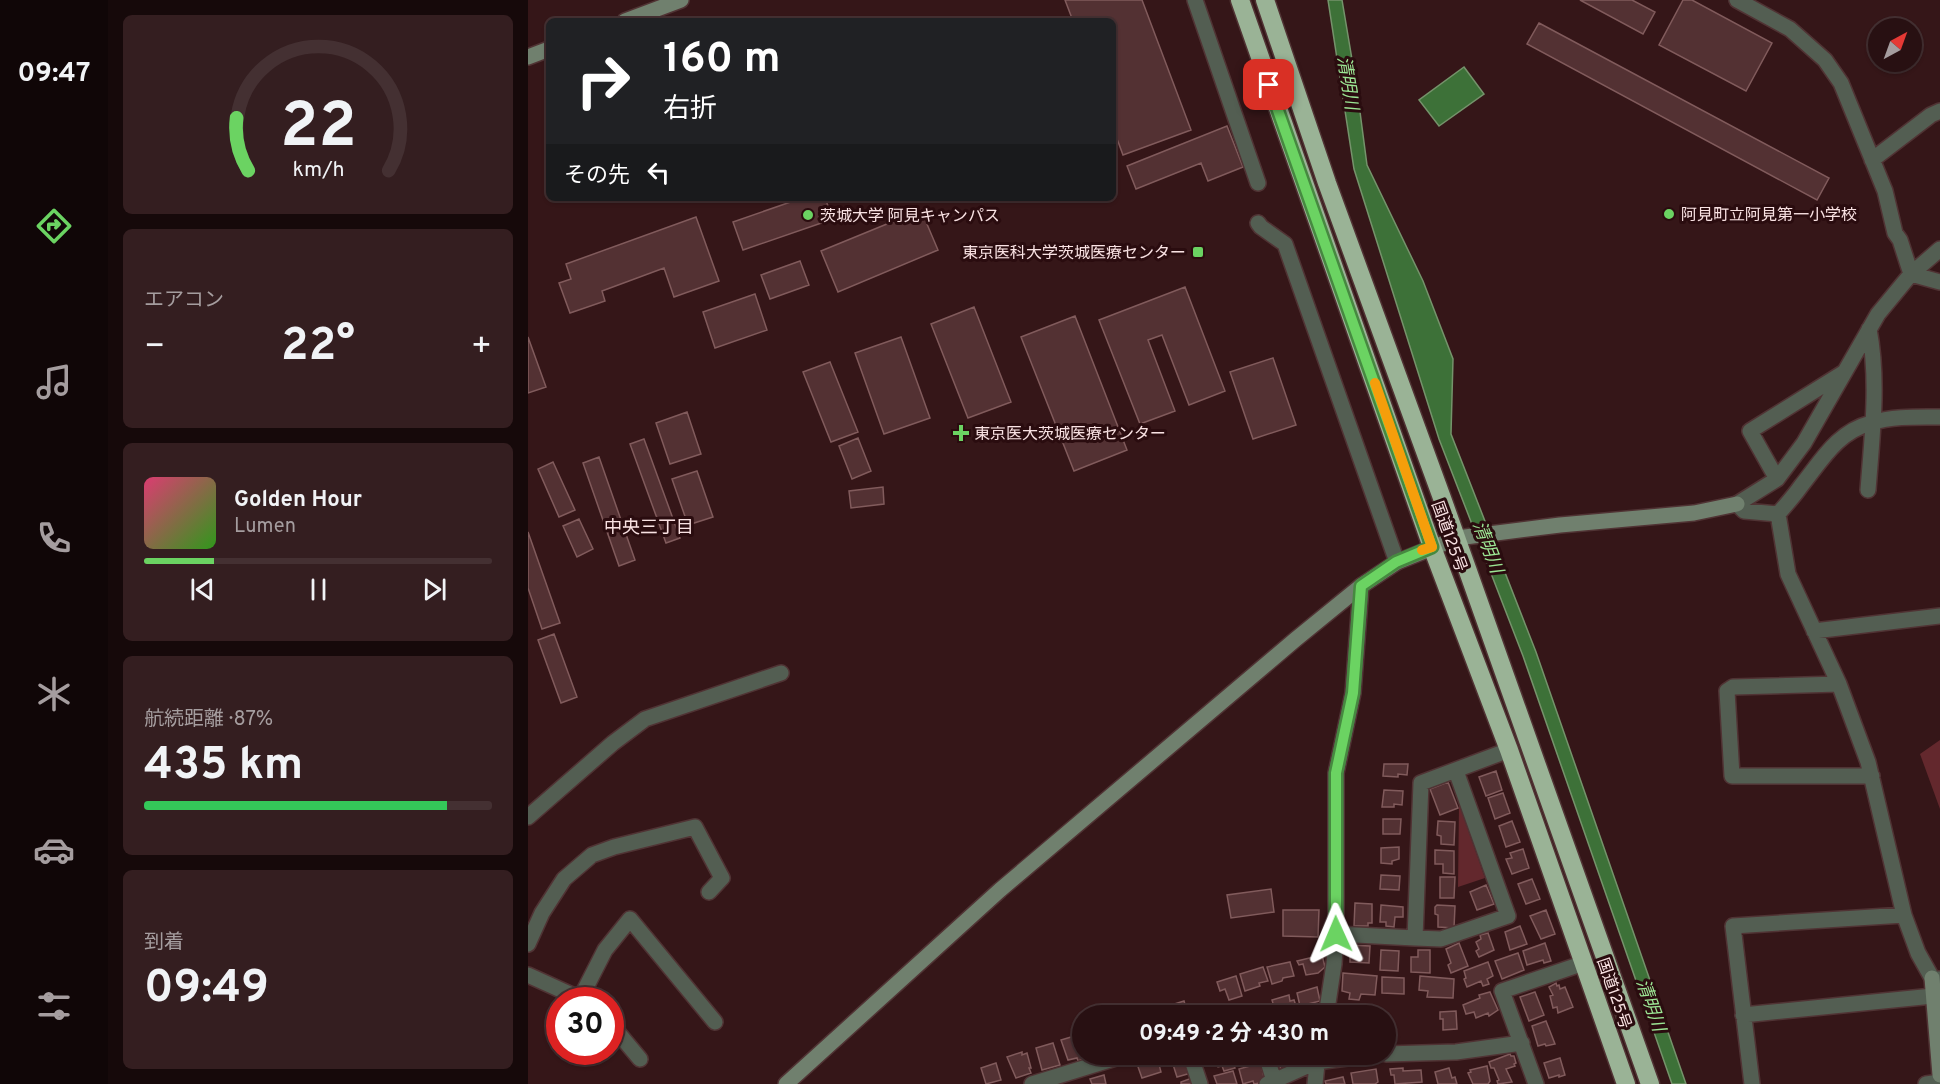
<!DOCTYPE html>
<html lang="ja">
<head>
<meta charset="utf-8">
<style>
	:root { --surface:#281012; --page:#341e20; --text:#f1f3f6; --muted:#a59d9f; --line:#443032; --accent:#6bd362 }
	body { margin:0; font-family:Overpass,"Noto Sans JP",sans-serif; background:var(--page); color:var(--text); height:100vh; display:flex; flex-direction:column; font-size:22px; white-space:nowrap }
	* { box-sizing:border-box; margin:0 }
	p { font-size:20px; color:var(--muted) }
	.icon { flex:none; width:33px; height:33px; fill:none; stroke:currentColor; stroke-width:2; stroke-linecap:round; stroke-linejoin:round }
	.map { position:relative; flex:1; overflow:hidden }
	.drawer { display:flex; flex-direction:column; gap:15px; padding:15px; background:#16090a; width:420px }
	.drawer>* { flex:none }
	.guide { position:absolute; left:18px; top:18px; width:570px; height:183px; border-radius:9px; box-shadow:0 2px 4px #0004,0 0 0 2px var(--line); background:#202124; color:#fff; overflow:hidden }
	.needle { width:39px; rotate:41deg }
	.tools { position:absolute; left:1340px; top:18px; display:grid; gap:12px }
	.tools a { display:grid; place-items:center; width:54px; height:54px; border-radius:50%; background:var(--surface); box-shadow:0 2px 4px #0004,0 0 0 2px var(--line); font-size:30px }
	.speed { position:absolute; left:18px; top:987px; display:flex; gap:12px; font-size:30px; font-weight:700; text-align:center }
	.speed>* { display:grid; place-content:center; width:78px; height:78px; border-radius:50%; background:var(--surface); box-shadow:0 2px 4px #0004,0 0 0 2px var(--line); line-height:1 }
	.speed .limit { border:9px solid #d22; background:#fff; color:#111 }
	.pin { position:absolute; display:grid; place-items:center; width:51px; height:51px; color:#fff; margin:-26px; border-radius:12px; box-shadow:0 3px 9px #0006 }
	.me { position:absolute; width:66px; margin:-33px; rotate:359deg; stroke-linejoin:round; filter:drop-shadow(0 0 4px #0008) }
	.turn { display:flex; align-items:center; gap:21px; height:126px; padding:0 18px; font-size:27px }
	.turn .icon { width:78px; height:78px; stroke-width:2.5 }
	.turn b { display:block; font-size:42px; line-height:51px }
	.then { display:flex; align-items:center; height:57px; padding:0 18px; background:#0003; gap:12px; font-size:22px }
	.big { font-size:45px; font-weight:700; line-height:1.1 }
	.drawer .card { flex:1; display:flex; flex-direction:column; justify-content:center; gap:9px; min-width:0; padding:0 21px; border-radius:9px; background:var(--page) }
	.drawer .dial { align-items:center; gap:0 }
	.dial svg { height:156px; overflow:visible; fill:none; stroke:var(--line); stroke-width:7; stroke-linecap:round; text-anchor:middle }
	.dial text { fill:var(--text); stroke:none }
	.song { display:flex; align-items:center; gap:18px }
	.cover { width:72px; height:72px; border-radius:9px; background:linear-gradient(135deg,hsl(340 70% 55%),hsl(110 70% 35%)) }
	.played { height:6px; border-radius:3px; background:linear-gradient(90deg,var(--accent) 20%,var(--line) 20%) }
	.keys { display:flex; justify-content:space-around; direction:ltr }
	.heat { display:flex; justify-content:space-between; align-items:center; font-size:33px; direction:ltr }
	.charge { height:9px; border-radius:4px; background:linear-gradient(90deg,#34c759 87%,var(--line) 0) }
	.trip { position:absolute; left:544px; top:1005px; width:324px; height:60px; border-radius:30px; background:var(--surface); box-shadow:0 2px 4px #0004,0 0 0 2px var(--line); font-weight:700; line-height:60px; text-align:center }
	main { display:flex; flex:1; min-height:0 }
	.dock { display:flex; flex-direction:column; width:108px; justify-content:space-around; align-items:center; background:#100607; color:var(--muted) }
	.dock .icon { width:42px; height:42px }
	.dock .active { color:var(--accent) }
	.dock b { font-size:27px; color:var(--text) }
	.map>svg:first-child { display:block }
	.green { fill:#63282d }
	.water { fill:#3d7138; stroke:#75936b; stroke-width:1.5 }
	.building { fill:#533133; stroke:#815b5c; stroke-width:1.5 }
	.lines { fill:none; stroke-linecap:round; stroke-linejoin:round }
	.street-casing { stroke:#503334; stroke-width:18 }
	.secondary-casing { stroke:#503334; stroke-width:18 }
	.highway-casing { stroke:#503334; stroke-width:21 }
	.street { stroke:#535e52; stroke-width:15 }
	.secondary { stroke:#70806e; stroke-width:15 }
	.highway { stroke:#9ab396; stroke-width:18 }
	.route-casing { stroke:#468940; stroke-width:15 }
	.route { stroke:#6bd362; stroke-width:10 }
	.slow { stroke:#f59e0b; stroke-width:10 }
	.poi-dot { fill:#6bd362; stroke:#2a0c0f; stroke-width:2 }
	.labels { text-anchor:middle; stroke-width:6; stroke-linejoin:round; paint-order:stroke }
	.poi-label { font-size:16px; fill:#f9e2e3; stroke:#2a0c0f; text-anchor:start }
	.street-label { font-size:16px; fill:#f9e2e3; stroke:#2a0c0f }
	.water-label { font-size:18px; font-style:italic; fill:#9ce694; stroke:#2a0c0f }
	.neighbourhood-label { font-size:18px; fill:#f9e2e3; stroke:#2a0c0f }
</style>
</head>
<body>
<main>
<nav class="dock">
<b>09:47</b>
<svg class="icon active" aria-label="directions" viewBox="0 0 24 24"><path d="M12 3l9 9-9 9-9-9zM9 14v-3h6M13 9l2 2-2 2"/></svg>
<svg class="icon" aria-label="music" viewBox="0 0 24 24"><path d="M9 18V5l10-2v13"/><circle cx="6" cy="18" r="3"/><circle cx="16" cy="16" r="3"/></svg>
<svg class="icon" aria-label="phone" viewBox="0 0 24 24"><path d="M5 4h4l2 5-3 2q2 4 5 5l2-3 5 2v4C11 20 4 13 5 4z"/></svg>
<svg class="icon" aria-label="climate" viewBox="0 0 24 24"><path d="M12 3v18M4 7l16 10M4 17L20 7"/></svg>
<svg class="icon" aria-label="car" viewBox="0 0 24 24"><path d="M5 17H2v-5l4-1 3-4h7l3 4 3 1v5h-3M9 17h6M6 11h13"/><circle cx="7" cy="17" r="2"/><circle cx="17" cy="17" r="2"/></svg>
<svg class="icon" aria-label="filters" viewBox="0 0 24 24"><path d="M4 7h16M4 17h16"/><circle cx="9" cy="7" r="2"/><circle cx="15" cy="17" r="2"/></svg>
</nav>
<section class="drawer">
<div class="card dial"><svg viewBox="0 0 100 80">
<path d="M14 69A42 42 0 1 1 86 69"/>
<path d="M14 69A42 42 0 0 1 8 42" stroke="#6bd362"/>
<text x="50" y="56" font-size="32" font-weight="700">22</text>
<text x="50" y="72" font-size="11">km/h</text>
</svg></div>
<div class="card"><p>エアコン</p>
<div class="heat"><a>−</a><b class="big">22°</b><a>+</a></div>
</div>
<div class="card">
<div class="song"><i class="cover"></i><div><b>Golden Hour</b><p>Lumen</p></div></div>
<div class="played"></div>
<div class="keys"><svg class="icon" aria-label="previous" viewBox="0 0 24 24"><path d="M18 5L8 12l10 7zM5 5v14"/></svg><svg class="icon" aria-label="pause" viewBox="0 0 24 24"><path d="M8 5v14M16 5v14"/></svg><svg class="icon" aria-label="next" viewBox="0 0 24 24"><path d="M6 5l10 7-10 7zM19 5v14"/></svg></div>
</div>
<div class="card"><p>航続距離 · 87%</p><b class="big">435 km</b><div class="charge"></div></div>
<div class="card"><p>到着</p><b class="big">09:49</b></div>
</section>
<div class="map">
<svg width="1412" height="1084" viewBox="0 0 1412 1084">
	<rect width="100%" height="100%" fill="#351618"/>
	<path class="green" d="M1412,740V809L1392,754Z
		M931,804L957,878L930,887Z"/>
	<path class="water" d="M800,0H814L829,89L839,165L895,281L925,359L923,434L1008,652L1158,1084H1144L995,656L911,439L826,169Z
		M936,67L956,94L911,126L891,100Z"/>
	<path class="building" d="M537,0H614L663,130L595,155L585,128V21H545Z
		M1052,0H1104L1127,12L1115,34Z
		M1155,0H1164L1244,43L1218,91L1131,45Z
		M1011,23L1301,178L1289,200L999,44Z
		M699,126L715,167L680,181L673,163L608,189L599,166Z
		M274,198H297L305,219L215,250L205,222Z
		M393,210L410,250L310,292L293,251Z
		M168,217L191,281L146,297L136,268L74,291L77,301L42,313L31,283L43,279L38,264Z
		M272,261L281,285L242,299L233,275Z
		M657,287L697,391L661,405L634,335L620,340L647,411L612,424L571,320Z
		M227,294L239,330L187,348L175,312Z
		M446,307L483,402L440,418L403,324Z
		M547,316L599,450L546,471L493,337Z
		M0,337L18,387L0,393Z
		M373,337L402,418L356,434L327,353Z
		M745,358L768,425L725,439L702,372Z
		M302,362L330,432L303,442L275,372Z
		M159,412L173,454L142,464L128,423Z
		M330,438L343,471L324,479L311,446Z
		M116,439L152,538L138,543L102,444Z
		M71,457L107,560L91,566L55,463Z
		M25,462L47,510L31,517L10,469Z
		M169,471L185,517L160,525L144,479Z
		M355,487L356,504L323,508L321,491Z
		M51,519L65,549L49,557L35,526Z
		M0,532L32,623L14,629L0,588Z
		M26,634L49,697L33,703L10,640Z
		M856,764H880L879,775L870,774V777L855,776Z
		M968,771L974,790L958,796L951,777Z
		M920,782L930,808L912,815L902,789Z
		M856,790L875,791L874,805L866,804V807H854Z
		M975,793L982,813L967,819L960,798Z
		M855,819H873L872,834H855Z
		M910,821L927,822L926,845L913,844V836L909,835Z
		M984,821L992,842L978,847L971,826Z
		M871,847V859L864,861V864L853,863V848Z
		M995,849L1001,868L984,874L978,859L984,858L982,853Z
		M907,850L926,851V874L915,873V864H907Z
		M853,875L872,876L871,890L852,889Z
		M912,877H927L926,898H912Z
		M1004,879L1012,899L998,904L990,884Z
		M958,885L966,904L949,910L942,892Z
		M743,889L746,912L703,918L699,895Z
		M827,903L844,904V923H840V926H826Z
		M853,905L875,907V917H867L866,927L858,926V922H852Z
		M909,905L927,906L926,928L910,927V915L907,914V907Z
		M755,910H791L790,937L755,936Z
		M1018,910L1027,934L1013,939L1002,916Z
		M992,926L999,944L982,950L977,932Z
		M960,933L966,950L951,957L948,951L951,949L948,942L953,939L952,935Z
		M931,943L940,966L923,973L920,965L923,963L918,949Z
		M1017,943L1023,961L1016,963L1015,960L999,965L995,951Z
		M819,945L842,946L841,963L822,962V954H818Z
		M853,950L871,951L870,971L852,970Z
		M890,950H902V973L883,972V957H890Z
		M990,953L996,970L974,979L967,961Z
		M794,955L797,967L790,973L778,975L775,964L771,965L769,961Z
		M762,962L766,976L755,978L754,981L744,984L739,967Z
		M960,962L965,976L959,979L961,984L955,986L953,981L939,987L936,979L938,978L936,971Z
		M735,967L740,981L731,983L732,986L717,991L712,974Z
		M815,973L849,976L847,995L833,994L831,1000L821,999L822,993L814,991Z
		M708,976L714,996L701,1000L697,989L692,991L689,982Z
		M892,976L926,979L925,998L899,997L900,991L891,990Z
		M854,977L876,978V994L854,993Z
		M1028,983L1029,986L1031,985L1032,989L1037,987L1045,1007L1030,1013L1029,1007L1025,1008L1022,996L1025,995L1021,987Z
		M789,987L792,1001L772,1006L769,993Z
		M962,992L970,1010L961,1016L960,1013L948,1018L946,1012L938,1014L935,1005L952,998L951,995Z
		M1007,992L1016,1015L1001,1021L992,997Z
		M761,995L762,1001L766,1000L769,1009L748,1014L744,1000Z
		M656,1001L660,1015L643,1016L640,1006Z
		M628,1005L629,1016H607L606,1012Z
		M928,1011L929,1029L915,1030V1019H912V1012Z
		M1018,1021L1027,1044L1018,1046L1017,1044L1010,1046L1004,1026Z
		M553,1034L555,1041V1054H560L561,1057L550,1061L549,1058L540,1060L533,1040Z
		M525,1043L532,1065L514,1070L508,1048Z
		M494,1052V1055L499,1053L503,1068H501L503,1073L488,1078L479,1057Z
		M657,1054L663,1073L649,1077L642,1055Z
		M682,1054H702L707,1068L696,1071L694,1066L690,1067L689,1065L686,1066Z
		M760,1054H770L774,1068L753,1070L749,1058Z
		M982,1054L983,1056H986L988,1063L986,1064L987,1066L978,1069L984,1082L970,1084L969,1081L971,1080L966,1068H963L961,1062Z
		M629,1057L633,1072L614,1078L609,1064Z
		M1032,1058L1037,1075L1031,1077V1075L1021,1078L1016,1063Z
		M468,1063L473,1080L458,1084L453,1068Z
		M733,1063L737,1082L726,1084L725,1081L715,1084L711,1069Z
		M959,1066L962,1081L960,1084H945L940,1073L943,1072L942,1070Z
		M875,1068V1071L893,1070L894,1082L867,1084L866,1075H863L862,1069Z
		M921,1068L924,1078L927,1077L929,1084H910L907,1072Z
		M848,1069L850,1082L847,1084H825L823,1073Z
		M705,1071L709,1084H689L686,1076Z
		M576,1075L578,1084H564L562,1079Z
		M815,1077L817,1084H798L797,1081Z
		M664,1078L666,1084H653V1082Z"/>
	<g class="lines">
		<g class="street-casing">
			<path id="street" d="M667,0L730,183
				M1209,0L1262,29L1297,60L1313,83L1357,191L1367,233L1372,240L1383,274L1412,282
				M1344,160L1403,115L1412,111
				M730,223L733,227L757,244L869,562
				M1412,417C1389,417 1365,416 1343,423C1309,432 1294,460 1273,486C1266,496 1258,505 1250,514L1260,574L1311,684L1340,762L1376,915L1390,953L1404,978L1412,979
				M1249,479L1222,431L1315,373
				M1340,490C1344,437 1351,381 1341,329
				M1250,514L1216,511L1209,504L1249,479L1276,443L1350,314L1383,274L1412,249
				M1286,631L1412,616
				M1311,684L1205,687L1199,691L1204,776H1344
				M0,817L85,743L117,719L253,673
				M808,934L887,938L893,783L981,750
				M887,938L913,939L980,916L928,771
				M0,944L14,913L36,879L64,855L86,847L167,827L194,878L181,892
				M0,975L55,1000
				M52,999L77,950L102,919L187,1022
				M1215,1015L1405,996
				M798,1016L806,964L808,934V773L825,693L833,586
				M82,1023L112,1059
				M662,1054L672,1084
				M858,1054L928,1052L994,1043
				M739,1058L746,1081
				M504,1084L601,1054
				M739,1084L788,1062L850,1054
				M787,1084L790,1054
				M1008,1084L974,991L1056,963
				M1224,1084L1205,926L1376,915
				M1398,1084L1412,1082"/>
		</g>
		<g class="secondary-casing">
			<path id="secondary" d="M97,21L153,0
				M0,57L21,49
				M1404,978L1412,1075
				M258,1084L472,890L768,639L833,586L869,562L929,538L1032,525L1166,513L1209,504"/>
		</g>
		<g class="highway-casing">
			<path id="highway" d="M712,0L904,547L981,750L1098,1084
				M737,0L799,183L914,498L1122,1084"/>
		</g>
		<use href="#street" class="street"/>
		<use href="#secondary" class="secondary"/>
		<use href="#highway" class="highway"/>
	</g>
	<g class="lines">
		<g class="route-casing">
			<path id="route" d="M741,85L904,547L868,562L833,586L825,693L808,773V934"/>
		</g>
		<use href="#route" class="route"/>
		<path class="slow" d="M847,383L904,547L894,550"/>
	</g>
	<g class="poi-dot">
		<circle cx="1141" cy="214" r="6"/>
		<circle cx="280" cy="215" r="6"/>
		<rect x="664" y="246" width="12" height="12" rx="3"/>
		<path d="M430 424h6v6h6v6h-6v6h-6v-6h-6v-6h6z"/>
	</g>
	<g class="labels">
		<g class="poi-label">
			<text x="1153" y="220">阿見町立阿見第一小学校</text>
			<text x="292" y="221">茨城大学 阿見キャンパス</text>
			<text x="658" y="258" text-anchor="end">東京医科大学茨城医療センター</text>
			<text x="446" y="439">東京医大茨城医療センター</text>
		</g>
		<g class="street-label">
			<text transform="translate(922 536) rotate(70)" y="6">国道125号</text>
			<text transform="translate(1087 993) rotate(71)" y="6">国道125号</text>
		</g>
		<g class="water-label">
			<text transform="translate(820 83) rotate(81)" y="6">清明川</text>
			<text transform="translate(960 547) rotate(69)" y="6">清明川</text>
			<text transform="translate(1123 1005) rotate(71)" y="6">清明川</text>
		</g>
		<g class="neighbourhood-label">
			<text x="121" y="533">中央三丁目</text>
		</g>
	</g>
</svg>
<div class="tools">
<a><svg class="needle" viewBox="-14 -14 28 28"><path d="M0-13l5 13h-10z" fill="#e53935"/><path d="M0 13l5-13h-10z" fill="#a59d9f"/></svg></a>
</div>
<div class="speed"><div class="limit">30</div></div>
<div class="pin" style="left:741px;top:85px;background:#d93025"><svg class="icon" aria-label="arrive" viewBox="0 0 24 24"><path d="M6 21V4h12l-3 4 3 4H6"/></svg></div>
<svg class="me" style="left:808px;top:934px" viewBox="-20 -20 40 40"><path d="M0-17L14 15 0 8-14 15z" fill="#6bd362" stroke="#fff" stroke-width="4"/></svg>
<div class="trip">09:49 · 2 分 · 430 m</div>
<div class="guide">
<div class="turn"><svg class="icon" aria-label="right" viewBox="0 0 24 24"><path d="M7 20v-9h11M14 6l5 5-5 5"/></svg><div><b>160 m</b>右折</div></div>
<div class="then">その先<svg class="icon" aria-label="left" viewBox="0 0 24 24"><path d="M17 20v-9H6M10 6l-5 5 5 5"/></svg></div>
</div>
</div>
</main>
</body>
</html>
